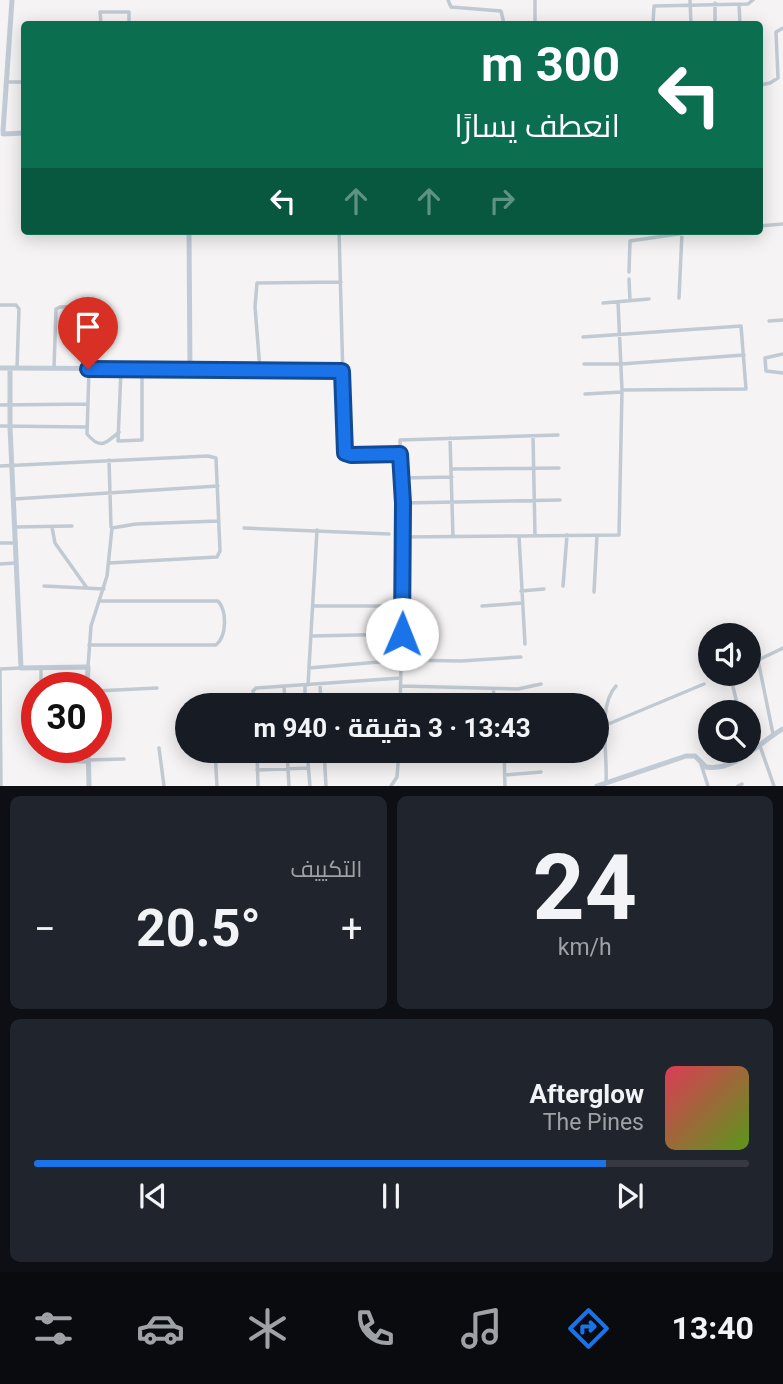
<!DOCTYPE html>
<html lang="ar">
<head>
<meta charset="utf-8">
<style>
	:root { --surface:#171b24; --page:#20242c; --text:#f1f3f6; --muted:#9ea1a6; --line:#363941; --accent:#1a73e8 }
	body { margin:0; font-family:Roboto,Cairo,sans-serif; background:var(--page); color:var(--text); direction:rtl; height:100vh; display:flex; flex-direction:column; font-size:26px; white-space:nowrap }
	* { box-sizing:border-box; margin:0 }
	p { font-size:23px; color:var(--muted) }
	.icon { flex:none; width:38px; height:38px; fill:none; stroke:currentColor; stroke-width:2; stroke-linecap:round; stroke-linejoin:round }
	.map { position:relative; height:786px; overflow:hidden; direction:ltr }
	.panel { display:flex; flex-direction:column; gap:10px; padding:10px; background:#0d0f14; flex:1 }
	.panel>* { flex:none }
	.top-card { position:absolute; left:21px; top:21px; width:742px; height:214px; border-radius:7px; box-shadow:0 4px 18px #0003; direction:rtl; background:#0b6e4f; color:#fff; overflow:hidden }
	.fabs { position:absolute; left:698px; top:623px; display:grid; gap:14px }
	.fabs a { display:grid; place-items:center; width:63px; height:63px; border-radius:50%; background:var(--surface); box-shadow:0 4px 18px #0003; font-size:35px }
	.speed { position:absolute; left:21px; top:672px; display:flex; gap:14px; font-size:35px; font-weight:700; text-align:center }
	.speed>* { display:grid; place-content:center; width:91px; height:91px; border-radius:50%; background:var(--surface); box-shadow:0 4px 18px #0003; line-height:1 }
	.speed .limit { border:10px solid #d22; background:#fff; color:#111 }
	.pin { position:absolute; display:grid; place-items:center; width:60px; height:60px; color:#fff; margin:-72px -30px; border-radius:50% 50% 50% 0; rotate:-45deg; box-shadow:0 0 7px #0007 }
	.pin .icon { rotate:45deg }
	.me { position:absolute; width:77px; margin:-38px; rotate:1deg; stroke-linejoin:round; filter:drop-shadow(0 0 5px #0008) }
	.turn { display:flex; align-items:center; gap:24px; height:147px; padding:0 28px; font-size:32px }
	.turn .icon { width:91px; height:91px; stroke-width:2.5 }
	.turn b { display:block; font-size:49px; line-height:60px }
	.lanes { display:flex; align-items:center; height:66px; padding:0 28px; background:#0003; justify-content:center; gap:35px; direction:ltr }
	.lanes .off { opacity:.35 }
	.big { font-size:52px; font-weight:700; line-height:1.1 }
	.panel .card { flex:1; display:flex; flex-direction:column; justify-content:center; gap:10px; min-width:0; padding:0 24px; border-radius:10px; background:var(--page) }
	.panel .dial { align-items:center; gap:0 }
	.dial b { font-size:91px; line-height:1 }
	.song { display:flex; align-items:center; gap:21px }
	.cover { width:84px; height:84px; border-radius:10px; background:linear-gradient(135deg,hsl(350 70% 55%),hsl(90 70% 35%)) }
	.played { height:7px; border-radius:4px; background:linear-gradient(90deg,var(--accent) 80%,var(--line) 80%) }
	.keys { display:flex; justify-content:space-around; direction:ltr }
	.heat { display:flex; justify-content:space-between; align-items:center; font-size:38px; direction:ltr }
	.panel .tiles { flex:1; display:grid; gap:10px; grid-template-columns:1fr 1fr }
	.card:last-child { grid-column:span 2 }
	.trip { position:absolute; left:175px; top:693px; width:434px; height:70px; border-radius:35px; background:var(--surface); box-shadow:0 4px 18px #0003; font-weight:700; line-height:70px; text-align:center; direction:rtl }
	.tabs { display:flex; height:112px; justify-content:space-around; align-items:center; background:#090b0e; color:var(--muted) }
	.tabs .icon { width:49px; height:49px }
	.tabs .active { color:var(--accent) }
	.tabs b { font-size:32px; color:var(--text) }
	.map>svg:first-child { display:block }
	.lines { fill:none; stroke-linecap:round; stroke-linejoin:round }
	.street { stroke:#c1cad2; stroke-width:3.5 }
	.secondary { stroke:#c1cbd6; stroke-width:5 }
	.route-casing { stroke:#114b97; stroke-width:18 }
	.route { stroke:#1a73e8; stroke-width:12 }
</style>
</head>
<body>
<div class="map">
<svg width="783" height="786" viewBox="0 0 783 786">
	<rect width="100%" height="100%" fill="#f5f3f3"/>
	<g class="lines">
		<path class="street" d="M448,0L451,7L501,11L504,24
			M690,0L691,24
			M715,3V24
			M739,4L740,24
			M101,24L100,12H129V24
			M535,24V0
			M653,24L654,6L748,4L753,0
			M7,82H24
			M760,85L770,83L778,78L776,32L783,28
			M760,226L783,224
			M339,231L345,453L351,455L400,454
			M629,272L630,241L699,231
			M629,279L630,301
			M679,298L682,233
			M603,303L649,299
			M0,305H16L19,309L17,368
			M769,321L783,320
			M583,337L741,326L746,389L622,390
			M783,354L765,358L766,371L783,373
			M584,364H621L744,355
			M54,368L56,309L60,307L91,306L87,434C101,451 107,442 119,432
			M121,370L118,441L142,440V369
			M198,370L253,372L260,370L342,371
			M260,370L255,307L257,283L341,282
			M585,394L622,392
			M0,405L88,404
			M0,426L87,427
			M533,436L535,535
			M450,438L453,537
			M109,460L111,527
			M0,466L208,456L216,458L220,551L217,557L109,563
			M452,469L559,468
			M402,478L452,477
			M14,499L218,486
			M403,503L560,500
			M15,527L72,526
			M52,527L55,543L87,588
			M244,528L389,534
			M404,537L519,536
			M0,543H16
			M0,564L16,563
			M44,586L104,589
			M563,586L567,535
			M521,591L544,589
			M594,592L597,535
			M313,606H403
			M482,606L522,603
			M311,636L403,634
			M525,644L519,536L619,535L622,390L618,302
			M89,645H216C227,636 227,611 218,601H101
			M88,667L91,626L107,576L112,528L136,524L218,521
			M309,668L402,660L461,661L521,657
			M0,669L1,786
			M0,669L21,668
			M730,674L739,712
			M320,684L321,705
			M308,685L317,530
			M284,686L285,705
			M401,686L518,689L541,684
			M41,688V668
			M493,689L496,705
			M96,691L157,688
			M254,705L253,691L256,688L401,678
			M305,705V685
			M400,705L404,557L400,440L558,435
			M606,725L704,684
			M773,734L758,660L783,648
			M760,746L774,786
			M159,748L164,786
			M215,751L217,786
			M257,751L258,786
			M287,751L289,786
			M307,751L310,786
			M324,751L326,786
			M504,751L505,786
			M39,752V747
			M53,754L62,761L88,762
			M88,760L124,759
			M701,764L708,786
			M257,770L308,768
			M505,775L541,772
			M606,782C608,754 597,706 616,686
			M391,786L397,777L399,751
			M738,786L742,784"/>
		<path class="secondary" d="M3,131L12,0
			M3,134L24,133
			M189,231L190,369
			M0,368L197,369
			M10,368V427L21,668L88,667L87,688
			M88,747L89,786
			M597,786L686,756H695L706,767C736,772 760,741 783,729"/>
	</g>
	<g class="lines">
		<g class="route-casing">
			<path id="route" d="M88,369L342,371L345,453L351,455L400,454L403,503L402,634"/>
		</g>
		<use href="#route" class="route"/>
	</g>
</svg>
<div class="fabs">
<a><svg class="icon" aria-label="sound" viewBox="0 0 24 24"><path d="M4 9h4l5-4v14l-5-4H4zM17 9q2 3 0 6"/></svg></a>
<a><svg class="icon" aria-label="search" viewBox="0 0 24 24"><circle cx="10" cy="10" r="6"/><path d="M15 15l6 6"/></svg></a>
</div>
<div class="speed"><div class="limit">30</div></div>
<div class="pin" style="left:88px;top:369px;background:#d93025"><svg class="icon" aria-label="arrive" viewBox="0 0 24 24"><path d="M6 21V4h12l-3 4 3 4H6"/></svg></div>
<svg class="me" style="left:402px;top:634px" viewBox="-20 -20 40 40"><circle r="19" fill="#fff"/><path d="M0-13L10 11 0 6-10 11z" fill="#1a73e8"/></svg>
<div class="trip">13:43 · 3 دقيقة · 940 m</div>
<div class="top-card">
<div class="turn"><svg class="icon" aria-label="left" viewBox="0 0 24 24"><path d="M17 20v-9H6M10 6l-5 5 5 5"/></svg><div><b>300 m</b>انعطف يسارًا</div></div>
<div class="lanes"><svg class="icon" aria-label="left" viewBox="0 0 24 24"><path d="M17 20v-9H6M10 6l-5 5 5 5"/></svg><svg class="icon off" aria-label="ahead" viewBox="0 0 24 24"><path d="M12 20V5M6 11l6-6 6 6"/></svg><svg class="icon off" aria-label="ahead" viewBox="0 0 24 24"><path d="M12 20V5M6 11l6-6 6 6"/></svg><svg class="icon off" aria-label="right" viewBox="0 0 24 24"><path d="M7 20v-9h11M14 6l5 5-5 5"/></svg></div>
</div>
</div>
<section class="panel">
<div class="tiles">
<div class="card dial"><b>24</b><p>km/h</p></div>
<div class="card"><p>التكييف</p>
<div class="heat"><a>−</a><b class="big">20.5°</b><a>+</a></div>
</div>
<div class="card">
<div class="song"><i class="cover"></i><div><b>Afterglow</b><p>The Pines</p></div></div>
<div class="played"></div>
<div class="keys"><svg class="icon" aria-label="previous" viewBox="0 0 24 24"><path d="M18 5L8 12l10 7zM5 5v14"/></svg><svg class="icon" aria-label="pause" viewBox="0 0 24 24"><path d="M8 5v14M16 5v14"/></svg><svg class="icon" aria-label="next" viewBox="0 0 24 24"><path d="M6 5l10 7-10 7zM19 5v14"/></svg></div>
</div>
</div>
</section>
<nav class="tabs">
<b>13:40</b>
<svg class="icon active" aria-label="directions" viewBox="0 0 24 24"><path d="M12 3l9 9-9 9-9-9zM9 14v-3h6M13 9l2 2-2 2"/></svg>
<svg class="icon" aria-label="music" viewBox="0 0 24 24"><path d="M9 18V5l10-2v13"/><circle cx="6" cy="18" r="3"/><circle cx="16" cy="16" r="3"/></svg>
<svg class="icon" aria-label="phone" viewBox="0 0 24 24"><path d="M5 4h4l2 5-3 2q2 4 5 5l2-3 5 2v4C11 20 4 13 5 4z"/></svg>
<svg class="icon" aria-label="climate" viewBox="0 0 24 24"><path d="M12 3v18M4 7l16 10M4 17L20 7"/></svg>
<svg class="icon" aria-label="car" viewBox="0 0 24 24"><path d="M5 17H2v-5l4-1 3-4h7l3 4 3 1v5h-3M9 17h6M6 11h13"/><circle cx="7" cy="17" r="2"/><circle cx="17" cy="17" r="2"/></svg>
<svg class="icon" aria-label="filters" viewBox="0 0 24 24"><path d="M4 7h16M4 17h16"/><circle cx="9" cy="7" r="2"/><circle cx="15" cy="17" r="2"/></svg>
</nav>
</body>
</html>
